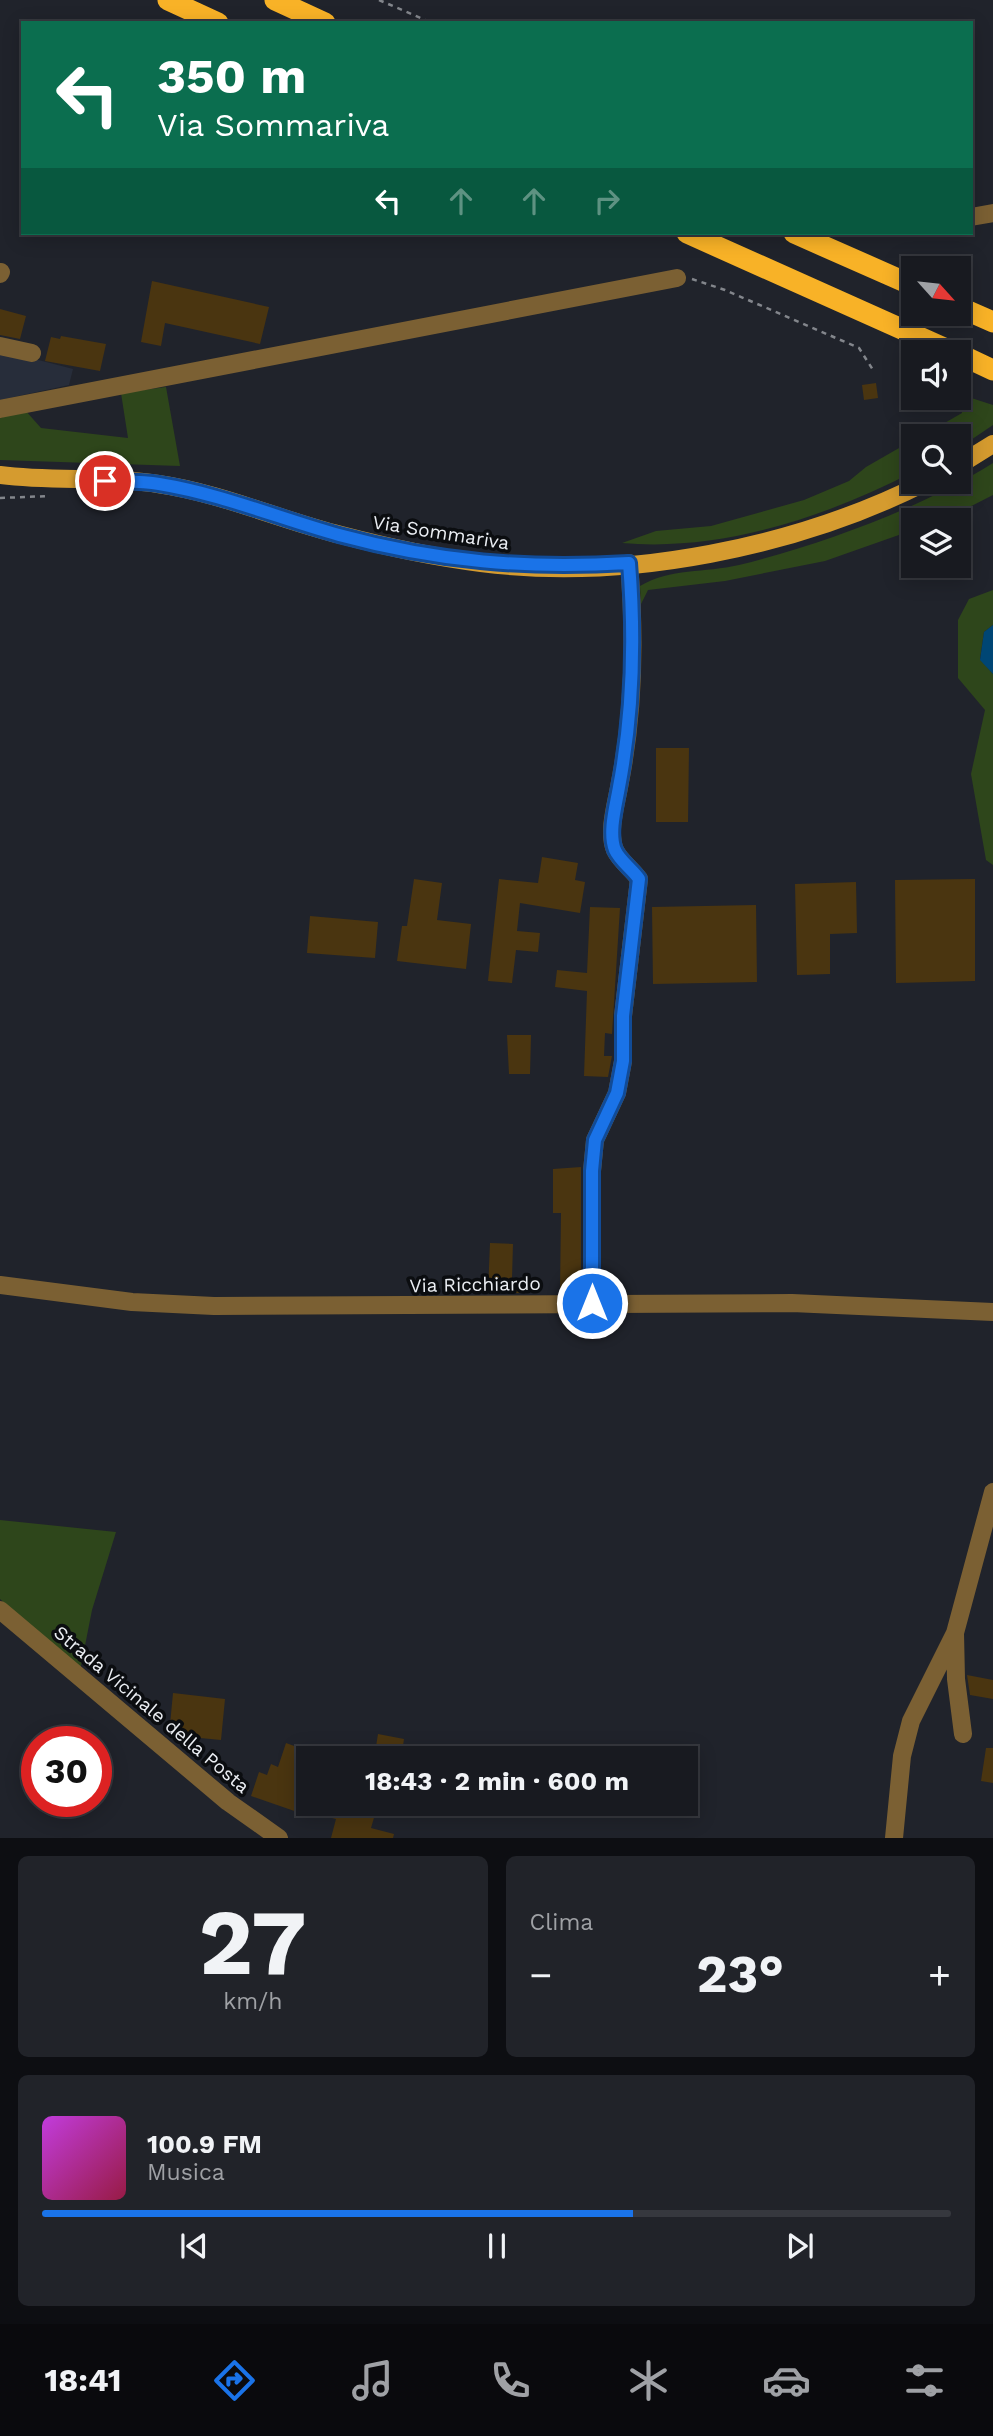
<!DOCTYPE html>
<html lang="it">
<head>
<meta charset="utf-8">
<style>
	:root { --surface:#181a20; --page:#212329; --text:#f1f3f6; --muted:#9fa1a5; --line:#36383e; --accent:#1a73e8 }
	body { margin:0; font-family:"Work Sans",sans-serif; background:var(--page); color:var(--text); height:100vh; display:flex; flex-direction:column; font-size:26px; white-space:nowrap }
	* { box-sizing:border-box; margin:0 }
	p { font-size:23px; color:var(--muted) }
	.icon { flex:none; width:38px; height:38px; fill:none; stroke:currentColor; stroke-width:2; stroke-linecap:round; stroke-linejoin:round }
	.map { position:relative; height:1838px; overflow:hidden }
	.panel { display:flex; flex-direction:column; gap:18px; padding:18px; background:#0d0e12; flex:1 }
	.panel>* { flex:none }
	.banner { position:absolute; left:21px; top:21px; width:952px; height:214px; border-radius:0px; box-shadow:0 4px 18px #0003,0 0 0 2px var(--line); background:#0b6e4f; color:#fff; overflow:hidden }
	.needle { width:46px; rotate:117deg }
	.controls { position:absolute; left:901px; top:256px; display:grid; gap:14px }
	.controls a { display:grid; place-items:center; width:70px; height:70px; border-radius:0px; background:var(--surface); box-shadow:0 4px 18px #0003,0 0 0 2px var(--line); font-size:35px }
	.speed { position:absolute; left:21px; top:1726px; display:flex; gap:14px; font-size:35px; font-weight:700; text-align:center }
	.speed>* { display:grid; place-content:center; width:91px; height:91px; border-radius:50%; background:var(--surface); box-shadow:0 4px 18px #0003,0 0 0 2px var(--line); line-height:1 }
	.speed .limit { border:10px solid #d22; background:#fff; color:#111 }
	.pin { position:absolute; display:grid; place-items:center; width:60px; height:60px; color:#fff; margin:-30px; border:4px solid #fff; border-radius:50%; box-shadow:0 2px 7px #0007 }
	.me { position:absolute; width:77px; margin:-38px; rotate:0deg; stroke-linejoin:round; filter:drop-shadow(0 0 5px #0008) }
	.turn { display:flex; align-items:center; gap:24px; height:147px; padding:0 21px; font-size:32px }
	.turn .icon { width:91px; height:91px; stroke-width:2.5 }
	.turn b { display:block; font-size:49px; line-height:60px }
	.lanes { display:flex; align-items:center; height:66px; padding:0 21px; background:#0003; justify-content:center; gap:35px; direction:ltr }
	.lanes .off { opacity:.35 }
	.big { font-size:52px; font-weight:700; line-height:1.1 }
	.panel .widget { flex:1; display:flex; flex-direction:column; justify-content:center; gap:10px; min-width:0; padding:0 24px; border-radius:10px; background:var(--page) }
	.panel .dial { align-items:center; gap:0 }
	.dial b { font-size:91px; line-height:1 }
	.song { display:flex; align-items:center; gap:21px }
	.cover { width:84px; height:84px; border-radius:10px; background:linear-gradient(135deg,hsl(290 70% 55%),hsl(340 70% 35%)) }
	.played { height:7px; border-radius:4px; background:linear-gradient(90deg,var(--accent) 65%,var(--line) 65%) }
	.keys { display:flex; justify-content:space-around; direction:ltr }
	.heat { display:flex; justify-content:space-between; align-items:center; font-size:38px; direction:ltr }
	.panel .tiles { flex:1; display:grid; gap:18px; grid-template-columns:1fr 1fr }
	.widget:last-child { grid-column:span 2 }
	.trip { position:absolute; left:296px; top:1746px; width:402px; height:70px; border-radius:0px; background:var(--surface); box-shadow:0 4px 18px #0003,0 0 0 2px var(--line); font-weight:700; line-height:70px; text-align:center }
	.tabs { display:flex; height:112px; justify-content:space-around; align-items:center; background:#0a0a0d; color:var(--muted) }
	.tabs .icon { width:49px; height:49px }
	.tabs .current { color:var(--accent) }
	.tabs b { font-size:32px; color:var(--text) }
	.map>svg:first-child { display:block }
	.built { fill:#272d3a }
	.green { fill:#2e461b }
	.water { fill:#004674 }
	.building { fill:#4a3510 }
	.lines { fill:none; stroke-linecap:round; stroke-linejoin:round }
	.path { stroke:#83868c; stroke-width:2.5; stroke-dasharray:5 5; stroke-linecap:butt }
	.minor { stroke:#7b6033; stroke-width:18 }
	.major { stroke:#d59b2f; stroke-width:18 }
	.highway { stroke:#f8b227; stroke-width:21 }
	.route-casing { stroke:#114b97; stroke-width:18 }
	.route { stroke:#1a73e8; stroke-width:12 }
	.labels { text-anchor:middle; stroke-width:7; stroke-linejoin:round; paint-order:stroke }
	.street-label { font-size:19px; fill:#ebeef3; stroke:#0b0d10 }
</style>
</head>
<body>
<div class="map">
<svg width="993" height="1838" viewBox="0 0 993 1838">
	<rect width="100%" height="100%" fill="#20232b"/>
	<path class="built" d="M0,350L73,369L69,385L0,400Z"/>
	<path class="green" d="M166,387L180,466L0,460V418L25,410L41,428L128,438L121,393Z
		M962,395L993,405V425L959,448V436H922L962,413Z
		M913,440V472C826,517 721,552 622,543L656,531L711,526L804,500L849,481L866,467Z
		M993,463V495L944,520H914L913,530L825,561L725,581L648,590L641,604L640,586C670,568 705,573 739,565C823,544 919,509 993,463Z
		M993,590V625L984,632L980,659L993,674V865L986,860L971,774L985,710L958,678V620L969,599Z
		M0,1520L116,1532L92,1610L80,1671L0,1599Z"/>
	<path class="water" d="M993,625V674L980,660L984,632Z"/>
	<path class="building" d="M152,281L269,307L260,344L165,323L161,346L141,342Z
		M0,309L26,316L20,339L0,335Z
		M61,336L106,344L100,371L45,361L51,337L60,339Z
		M876,383L878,398L864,400L862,385Z
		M656,748H689L688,822H656Z
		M542,857L578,863L575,880L585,882L580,913L520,903L517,931L540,933L538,952L516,950L512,983L488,981L499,879L538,883Z
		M414,879L442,883L437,920L471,924L466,969L397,961L402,926H407Z
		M975,879V981L896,983L895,880Z
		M856,882L857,933L830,934V974L797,975L795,884Z
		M756,905L757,982L653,984L652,907Z
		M590,907L620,908L612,1034L605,1033L604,1056H612L608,1077L584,1076L587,991L555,987L557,970L587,973Z
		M310,916L378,922L375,958L307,953Z
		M507,1035H531L530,1074H509Z
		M581,1167V1293L560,1292L561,1213H553V1169Z
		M490,1243L513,1244L512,1278L522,1279V1293H488Z
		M967,1675L993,1680V1699L970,1695Z
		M173,1693L225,1699L221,1740L169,1735Z
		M378,1734L404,1739L401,1759H374Z
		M286,1743L308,1751V1811L305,1810L303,1814L251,1796L259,1772L267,1775L271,1764L278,1767Z
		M986,1748H993V1783L981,1781Z
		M328,1804H378L371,1828L394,1834L393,1838H331L336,1819L324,1816Z"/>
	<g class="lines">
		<path class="path" d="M379,0L432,23
			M692,279L725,290L859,348L873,370
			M0,498L50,496"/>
		<path class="minor" d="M971,217L993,213
			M0,274L1,272
			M0,346L32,353
			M0,409L677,278
			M0,1285L132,1302L214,1306L792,1303L993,1312
			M592,1303V1171L595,1140L617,1093L623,1061V1016L639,879C632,869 620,861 615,850C607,831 617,801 620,782C634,711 635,635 629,563
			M0,1610L228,1802L279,1838
			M963,1734L956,1679L955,1633L993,1492
			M894,1838L902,1756L911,1721L955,1633"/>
		<path class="major" d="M959,465L993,444
			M0,475C52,482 106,476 158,484C221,493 280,520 341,535C387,547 434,557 481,563C626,582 798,547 928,481"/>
		<path class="highway" d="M168,0L218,23
			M275,0L325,23
			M687,233L953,352
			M794,233L914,286
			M959,307L993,322
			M959,354L993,370"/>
	</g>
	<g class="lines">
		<g class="route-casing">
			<path id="route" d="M105,481C123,482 141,481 159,484C221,494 278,518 339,535C439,562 526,569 629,563C635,638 633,714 619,787C616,805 608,833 615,850C620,861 632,869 639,879L623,1016V1061L617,1093L595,1140L592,1171V1303"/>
		</g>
		<use href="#route" class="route"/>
	</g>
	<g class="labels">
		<g class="street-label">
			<text transform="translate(441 532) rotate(9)" y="7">Via Sommariva</text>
			<text transform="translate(475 1284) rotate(-1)" y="7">Via Ricchiardo</text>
			<text transform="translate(152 1709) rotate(40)" y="7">Strada Vicinale della Posta</text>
		</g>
	</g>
</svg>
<div class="controls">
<a><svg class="needle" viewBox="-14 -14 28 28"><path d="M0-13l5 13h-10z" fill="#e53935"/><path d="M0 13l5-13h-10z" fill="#9fa1a5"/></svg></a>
<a><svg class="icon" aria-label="sound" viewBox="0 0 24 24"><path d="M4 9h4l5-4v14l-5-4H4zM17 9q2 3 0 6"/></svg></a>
<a><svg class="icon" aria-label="search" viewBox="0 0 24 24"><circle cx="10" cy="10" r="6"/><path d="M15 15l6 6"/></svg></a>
<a><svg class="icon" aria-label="layers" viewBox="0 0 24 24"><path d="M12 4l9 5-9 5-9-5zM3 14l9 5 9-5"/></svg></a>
</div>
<div class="speed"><div class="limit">30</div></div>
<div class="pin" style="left:105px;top:481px;background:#d93025"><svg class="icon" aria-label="arrive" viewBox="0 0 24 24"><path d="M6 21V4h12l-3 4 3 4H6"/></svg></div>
<svg class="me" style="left:592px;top:1303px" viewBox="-20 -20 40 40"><circle r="17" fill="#1a73e8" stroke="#fff" stroke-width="3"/><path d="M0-11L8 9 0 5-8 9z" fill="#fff"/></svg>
<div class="trip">18:43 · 2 min · 600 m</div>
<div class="banner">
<div class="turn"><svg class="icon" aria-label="left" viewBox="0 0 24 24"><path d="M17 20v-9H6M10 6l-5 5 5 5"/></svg><div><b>350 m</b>Via Sommariva</div></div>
<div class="lanes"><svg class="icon" aria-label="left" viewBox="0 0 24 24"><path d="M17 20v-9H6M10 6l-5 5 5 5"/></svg><svg class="icon off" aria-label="ahead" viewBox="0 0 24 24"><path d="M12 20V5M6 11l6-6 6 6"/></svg><svg class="icon off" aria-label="ahead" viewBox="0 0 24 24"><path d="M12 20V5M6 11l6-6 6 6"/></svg><svg class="icon off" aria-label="right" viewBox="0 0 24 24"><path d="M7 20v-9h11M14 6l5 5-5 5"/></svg></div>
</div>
</div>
<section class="panel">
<div class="tiles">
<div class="widget dial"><b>27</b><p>km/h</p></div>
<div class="widget"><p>Clima</p>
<div class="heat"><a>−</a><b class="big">23°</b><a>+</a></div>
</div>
<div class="widget">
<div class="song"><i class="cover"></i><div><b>100.9 FM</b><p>Musica</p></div></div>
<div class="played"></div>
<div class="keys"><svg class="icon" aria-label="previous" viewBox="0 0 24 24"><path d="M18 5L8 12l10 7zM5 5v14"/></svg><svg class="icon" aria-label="pause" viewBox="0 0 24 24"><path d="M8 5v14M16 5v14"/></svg><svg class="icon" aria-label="next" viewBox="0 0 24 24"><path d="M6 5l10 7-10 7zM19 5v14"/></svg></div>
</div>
</div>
</section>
<nav class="tabs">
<b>18:41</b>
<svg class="icon current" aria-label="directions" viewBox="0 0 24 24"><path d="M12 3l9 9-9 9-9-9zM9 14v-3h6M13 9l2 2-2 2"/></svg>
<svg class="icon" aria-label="music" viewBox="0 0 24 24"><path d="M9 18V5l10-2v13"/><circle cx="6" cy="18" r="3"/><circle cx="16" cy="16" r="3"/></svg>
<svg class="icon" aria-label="phone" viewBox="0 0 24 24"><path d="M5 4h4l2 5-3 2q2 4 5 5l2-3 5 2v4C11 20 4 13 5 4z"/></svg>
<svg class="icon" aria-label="climate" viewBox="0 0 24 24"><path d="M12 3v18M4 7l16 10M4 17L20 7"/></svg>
<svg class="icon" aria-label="car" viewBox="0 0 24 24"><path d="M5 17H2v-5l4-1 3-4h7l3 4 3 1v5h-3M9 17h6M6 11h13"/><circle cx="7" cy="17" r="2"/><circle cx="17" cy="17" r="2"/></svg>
<svg class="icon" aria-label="filters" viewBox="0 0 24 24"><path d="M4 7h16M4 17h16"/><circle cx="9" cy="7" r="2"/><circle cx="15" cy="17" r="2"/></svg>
</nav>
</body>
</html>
